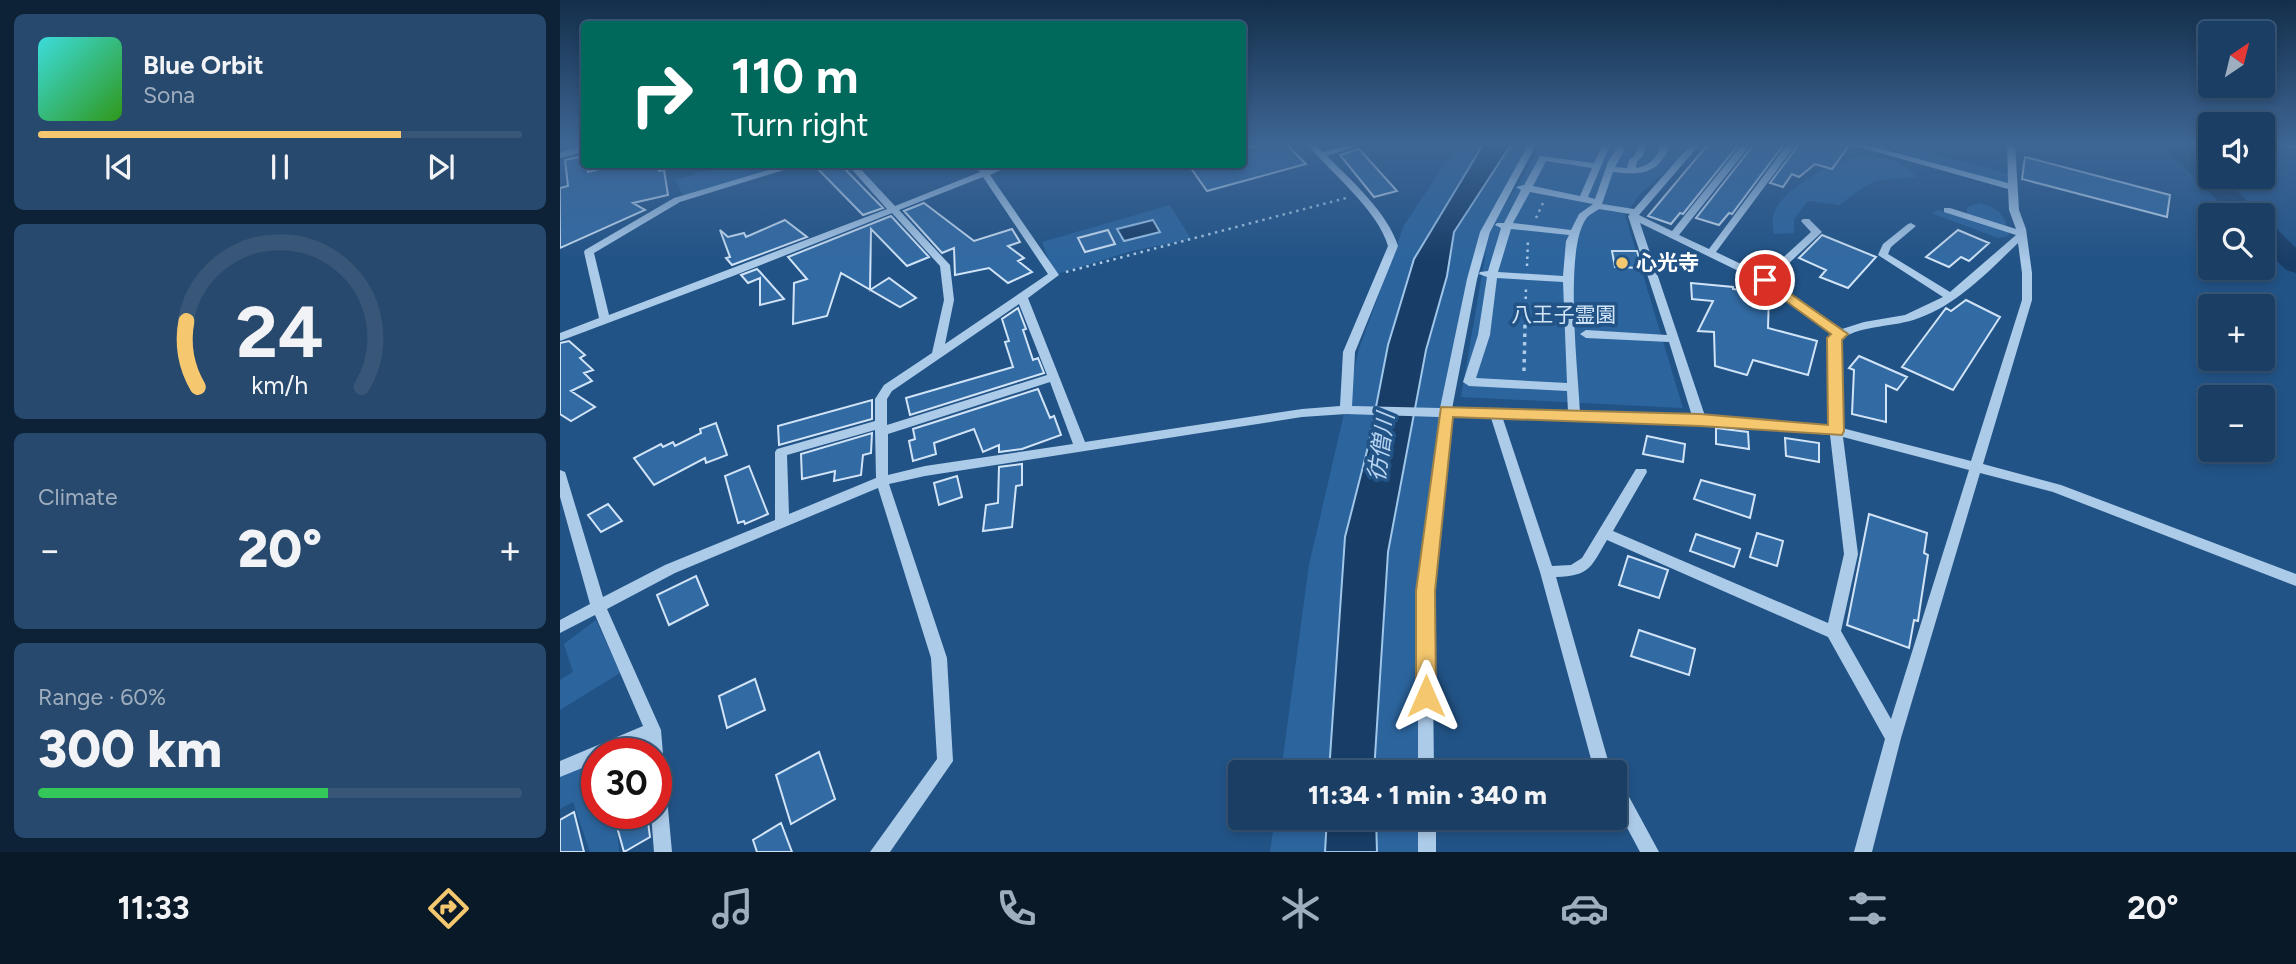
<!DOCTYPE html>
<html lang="en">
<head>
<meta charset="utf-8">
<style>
	:root { --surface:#1a3e64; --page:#27496d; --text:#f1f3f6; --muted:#9faebf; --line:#385778; --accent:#f5c86f }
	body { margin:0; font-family:Figtree,"Noto Sans JP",sans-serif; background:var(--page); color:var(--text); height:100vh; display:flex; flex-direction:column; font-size:26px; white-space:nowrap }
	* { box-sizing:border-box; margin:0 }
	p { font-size:23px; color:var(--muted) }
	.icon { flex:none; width:38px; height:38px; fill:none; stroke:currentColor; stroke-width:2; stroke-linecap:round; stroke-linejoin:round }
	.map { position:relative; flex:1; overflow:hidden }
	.details { display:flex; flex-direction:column; gap:14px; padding:14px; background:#0e2237; width:560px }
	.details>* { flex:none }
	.top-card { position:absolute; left:21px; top:21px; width:665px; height:147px; border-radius:7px; box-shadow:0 4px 10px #0003,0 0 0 2px var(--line); background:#00695c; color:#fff; overflow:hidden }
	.needle { width:46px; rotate:35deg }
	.controls { position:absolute; left:1638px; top:21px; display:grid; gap:14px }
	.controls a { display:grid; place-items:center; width:77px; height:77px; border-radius:7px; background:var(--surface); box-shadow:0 4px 10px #0003,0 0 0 2px var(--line); font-size:35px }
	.speed { position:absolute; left:21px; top:738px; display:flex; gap:14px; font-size:35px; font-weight:700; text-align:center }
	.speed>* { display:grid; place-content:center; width:91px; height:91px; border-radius:50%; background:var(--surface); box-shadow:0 4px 10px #0003,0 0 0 2px var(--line); line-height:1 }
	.speed .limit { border:10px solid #d22; background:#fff; color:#111 }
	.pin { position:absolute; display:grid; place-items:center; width:60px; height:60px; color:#fff; margin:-30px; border:4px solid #fff; border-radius:50%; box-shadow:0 2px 7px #0007 }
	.me { position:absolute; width:77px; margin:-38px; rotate:0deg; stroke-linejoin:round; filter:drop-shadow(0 0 5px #0008) }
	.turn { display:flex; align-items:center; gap:24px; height:147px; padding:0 35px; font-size:32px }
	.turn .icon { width:91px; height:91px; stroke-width:2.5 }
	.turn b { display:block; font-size:49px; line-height:60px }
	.big { font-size:52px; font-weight:800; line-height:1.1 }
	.details .tile { flex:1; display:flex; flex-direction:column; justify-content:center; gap:10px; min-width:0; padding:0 24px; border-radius:10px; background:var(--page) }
	.details .dial { align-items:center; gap:0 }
	.dial svg { height:182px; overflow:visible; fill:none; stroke:var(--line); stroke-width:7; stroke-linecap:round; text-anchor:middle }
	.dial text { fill:var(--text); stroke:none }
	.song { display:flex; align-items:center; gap:21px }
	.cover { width:84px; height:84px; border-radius:10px; background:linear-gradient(135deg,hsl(180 70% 55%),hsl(110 70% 35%)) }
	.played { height:7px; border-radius:4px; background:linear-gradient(90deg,var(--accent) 75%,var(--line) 75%) }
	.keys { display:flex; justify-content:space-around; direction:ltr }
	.heat { display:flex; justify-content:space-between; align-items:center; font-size:38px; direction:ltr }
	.charge { height:10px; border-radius:5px; background:linear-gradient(90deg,#34c759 60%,var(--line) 0) }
	.trip { position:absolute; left:668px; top:760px; width:399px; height:70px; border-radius:7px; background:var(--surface); box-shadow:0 4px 10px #0003,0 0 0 2px var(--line); font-weight:800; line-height:70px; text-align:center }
	.menu { display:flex; height:112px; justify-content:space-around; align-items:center; background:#0a1928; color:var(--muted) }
	.menu .icon { width:49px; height:49px }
	.menu .on { color:var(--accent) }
	.menu b { font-size:32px; color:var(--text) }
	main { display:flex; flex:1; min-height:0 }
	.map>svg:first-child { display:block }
	.green { fill:#2c659e }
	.water { fill:#183d66; stroke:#a0c6ea; stroke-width:2 }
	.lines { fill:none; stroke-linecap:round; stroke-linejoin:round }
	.river { fill:#183d66; fill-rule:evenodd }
	.building { fill:#326aa3; stroke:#d1e4f7; stroke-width:2 }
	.path-far1 { stroke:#accbe9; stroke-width:2.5; stroke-dasharray:2.5 4.5; stroke-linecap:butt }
	.path { stroke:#accbe9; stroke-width:3.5; stroke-dasharray:3.5 5; stroke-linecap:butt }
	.minor { fill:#accbe9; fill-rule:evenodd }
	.route { fill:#f5c86f; stroke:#9f8248; stroke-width:2 }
	.poi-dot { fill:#f5c86f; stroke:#225386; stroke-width:2.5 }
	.labels { text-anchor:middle; stroke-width:7; stroke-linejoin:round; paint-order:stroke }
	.poi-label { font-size:21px; font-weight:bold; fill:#fff; stroke:#225386; text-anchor:start }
	.park-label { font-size:21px; fill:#d1e4f7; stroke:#225386 }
	.water-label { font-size:23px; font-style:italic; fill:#b8d5f1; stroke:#225386 }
</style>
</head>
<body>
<main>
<section class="details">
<div class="tile">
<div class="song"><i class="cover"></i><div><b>Blue Orbit</b><p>Sona</p></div></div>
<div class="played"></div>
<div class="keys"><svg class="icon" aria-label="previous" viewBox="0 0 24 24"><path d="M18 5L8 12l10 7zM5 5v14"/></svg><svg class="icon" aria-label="pause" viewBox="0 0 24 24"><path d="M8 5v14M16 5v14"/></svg><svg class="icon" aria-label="next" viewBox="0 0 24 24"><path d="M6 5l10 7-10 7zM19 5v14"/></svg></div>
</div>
<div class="tile dial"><svg viewBox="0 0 100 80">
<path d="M14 69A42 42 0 1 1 86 69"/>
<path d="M14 69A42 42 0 0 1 9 40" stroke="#f5c86f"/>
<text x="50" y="56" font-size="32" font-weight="700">24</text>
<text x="50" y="72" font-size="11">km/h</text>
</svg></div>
<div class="tile"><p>Climate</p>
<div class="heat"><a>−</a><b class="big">20°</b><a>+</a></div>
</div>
<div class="tile"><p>Range · 60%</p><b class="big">300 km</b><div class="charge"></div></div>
</section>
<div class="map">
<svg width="1736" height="852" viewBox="0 0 1736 852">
	<rect width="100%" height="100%" fill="#225386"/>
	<path class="green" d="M899,143H973L937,218L983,143H1137L1080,194L1065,215L1123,408L901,397L926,251L892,363L870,553L868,772H721L749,565L799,349L844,225Z
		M1289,143H1328L1453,175V187Z
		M1309,155C1328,158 1344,163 1357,177C1344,179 1328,178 1317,181C1303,186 1291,196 1280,205L1248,201L1234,219V233L1214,234C1213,227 1211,219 1214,213C1224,185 1283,157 1309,155Z
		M168,165H228L123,195L115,180Z
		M1419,203C1439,208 1446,215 1449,236L1438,238L1371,213L1378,210L1407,216V207Z
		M610,205L631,239L572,251L494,275L482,242Z
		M36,620L60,673L0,710V680L13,672L4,644Z
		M37,759V814H56L59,852H30L13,802L0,809V774Z
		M715,817H868V852H710Z"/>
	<path class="water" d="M924,143H952L894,232L887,276L866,350L828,552L814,772H769L785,537L809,443L828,345L854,259Z
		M593,220L600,232L564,241L557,229Z
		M767,817H816L817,852H765Z"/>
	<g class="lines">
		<path class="river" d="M1611,143H1635L1634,149L1650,164V177H1663L1701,215H1672L1612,155L1608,150Z
			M1703,223L1713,225L1736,248V273L1726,270L1703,247Z"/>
	</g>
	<path class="building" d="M707,143H725L746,164L647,191L628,164H682V149Z
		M1149,143H1180L1123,214L1120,213L1111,224L1088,216Z
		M1195,143H1225L1172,214L1169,213L1159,225L1136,218Z
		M1240,143H1275L1288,147L1272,169L1255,164L1239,177L1232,174L1223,187L1210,183Z
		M799,149L837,191L814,197L780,155Z
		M24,156L28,172L58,164H98L99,171L104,170L108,195L73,203L85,210L0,248V188L8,186L5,160Z
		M1465,157L1610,195L1607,217L1462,179Z
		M274,164H280L323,208L303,215L259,170Z
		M364,203L414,241L452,229L460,242L448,246L464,258L458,261L472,272L448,283L429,268L395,275L394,248L382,253L344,211Z
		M331,216L369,257L347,266L311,229L310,290L329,278L356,298L340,307L281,273L267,316L233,324L234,283L247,279L228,257Z
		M225,220L247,237L172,265L166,258L170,257L160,230L168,237L184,233L186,237Z
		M548,230L555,244L525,252L518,238Z
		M1398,230L1429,243L1409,261L1401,257L1389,267L1366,257Z
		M1262,235L1316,257L1288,288L1260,277L1266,270L1239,258Z
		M1052,251H1077L1082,268L1055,267Z
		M197,269L200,272L224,299L200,305V278L188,283L181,275Z
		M1131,283L1173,287V289L1209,295L1208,328L1257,341L1248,375L1193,360L1187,375L1155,366L1154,332L1138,331L1153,301L1132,299Z
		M1406,300L1440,317L1393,390L1342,367L1386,308L1391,311Z
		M458,308L466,329L463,330L473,360L478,358L484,373L350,415L346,398L453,367L445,342L449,341L442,319Z
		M9,341L25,355L20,358L33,370L24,373L32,381L11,391L35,407L11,421L0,414V343Z
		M1299,356L1347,377L1337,390L1326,385V422L1292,414L1294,370L1289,368Z
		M478,389L490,418L494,416L501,435L462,449L439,452V445L423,452L414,429L374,443L376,454L353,461L349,441L355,439L353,429Z
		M312,400V419L219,445L218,426Z
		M156,423L167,455L146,463L145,458L94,485L74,458L101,444L103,447L113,442L115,446L141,433L140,429Z
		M1156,428L1188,432L1189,449L1156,444Z
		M312,433L311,453L303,455L301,475L274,481L275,471L242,479L241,454Z
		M1087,436L1125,444L1123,462L1083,454Z
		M1225,438L1259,443V462L1226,456Z
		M462,464V485L456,486L452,527L423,531L426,505L438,503L439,467Z
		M189,466L208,514L185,524L184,521L178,523L165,476Z
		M397,476L402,497L379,505L374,483Z
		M1141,480L1195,495L1190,518L1134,499Z
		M48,504L62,521L41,532L28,515Z
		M1309,514L1367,533L1364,553L1368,555L1360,607L1358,621L1354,620L1349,648L1287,625Z
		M1197,533L1223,541L1217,566L1190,557Z
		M1136,534L1180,549L1174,567L1130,551Z
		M1068,556L1108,570L1099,598L1059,585Z
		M136,576L148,605L109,625L97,595Z
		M1079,630L1135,649L1129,675L1071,656Z
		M195,679L205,710L167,728L159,696Z
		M259,752L275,799L231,824L216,775Z
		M14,812L24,852H0V820Z
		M81,814H87L90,837L64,852L57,827Z
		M221,823L232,852H197L193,840Z"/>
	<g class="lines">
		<path class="path-far1" d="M976,218L983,203
			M967,266L968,239
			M506,272L786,198
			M965,327L966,288"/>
		<path class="path" d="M964,371L965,325"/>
		<path class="minor" d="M746,143H755L763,152L794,143H808L767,156C791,180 828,213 838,246L795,352L792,406L880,408L907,279L920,232L969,143H977L930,232L917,279L892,409L1008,412L1007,391L909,386L903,382L918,335L927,277L919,274L920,272L928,271L941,228L935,225L937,223H944L961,190L956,187L964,185L980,156L1034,163L1043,143H1051L1028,197L1035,199L1048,162L1060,143H1068L1055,167L1067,168L1069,160L1074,156L1080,143H1088L1082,157L1077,161L1076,168C1089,166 1095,159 1100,149L1094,143H1104L1109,148C1097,175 1079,175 1053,172L1042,204L1074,209L1132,143H1141L1079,215L1112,231L1183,143H1192L1119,235L1149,249L1228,143H1237L1156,252L1204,275L1251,232L1241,221L1243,219H1249L1262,232L1211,280L1282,329L1304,322L1345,315L1383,297L1318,255L1323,244L1348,224L1351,223L1356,226L1331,247L1328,254L1390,292L1456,235L1384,212V208H1390L1456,229L1449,210L1448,189L1285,143H1299L1448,183L1447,143H1455L1459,210L1466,229L1472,273V300L1423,464L1501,485L1736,574V586L1493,492L1420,473L1341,738L1312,852H1294L1325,739L1268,637L1047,540C1031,567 1030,576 996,577L1047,757L1054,772H1037L1031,759L980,572L931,418L891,417L872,591L874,772H858V591L879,417L786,414L742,417L365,476L329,484L387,658L393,761L330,852H310L377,759L371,658L318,488L115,573L47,609L101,730L103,754L100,760L104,766L112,852H94L91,814H96V754H87L86,741L54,754H37V762L0,777V761L83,726L35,615L0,633V620L30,604L0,497V470L5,472L6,475L43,597L105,565L215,520V452L217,449L315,421V399L324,385L372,353L384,300L380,266L332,213L173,276L0,341V333L39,318L24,252L25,250L114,198L228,164H243L120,202L34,253L49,315L327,209L287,164H296L335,206L420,172L414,164H423L427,170L440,164H453L430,175L499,275L468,298L525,442L742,409L780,406L783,352L828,246C818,210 770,172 746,143ZM986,161L1032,168L1020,196L973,186ZM423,177L488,274L385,344L394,300L390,265L339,210ZM970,192L1033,204L1019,214L1011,230L953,223ZM1039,209L1070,214L1068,216L1107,335L1026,330L1020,334L1026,338L1109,342L1132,416L1020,412C1018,371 1004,249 1026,219C1028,215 1035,212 1039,209ZM1080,223L1201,282L1274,334L1269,338L1270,426L1145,416ZM951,229L1009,235L1006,241L1003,276L938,272ZM1458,243L1462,273V300L1411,461L1282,428L1281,339C1304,324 1333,328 1359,318C1398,304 1429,271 1458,243ZM937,278L1003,282L1007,383L916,378L930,335ZM459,304L487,375L327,425V399L332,391ZM490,382L513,444L365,466L328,475V434ZM943,419L1140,424L1270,435L1284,554L1268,623L1053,531L1087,472L1086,469H1076L1022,558L1011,565L992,566ZM315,430L316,478L229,514L227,455ZM1283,437L1409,470L1331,719L1281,631L1298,554Z
			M1721,143H1736V149L1722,145Z
			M24,146V152L0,158V152Z
			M1055,780L1061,782L1099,852H1080L1055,805Z
			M858,817H876V852H858Z"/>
	</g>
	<linearGradient id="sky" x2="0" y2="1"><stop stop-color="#132e4a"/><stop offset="0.55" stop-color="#3e6695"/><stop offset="1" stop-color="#3e6695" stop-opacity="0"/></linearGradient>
	<rect width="1736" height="262" fill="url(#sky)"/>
	<path class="route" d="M1205,276L1288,334L1282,340L1284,431L1282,435L1140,426L893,417L875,591L876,696L873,703L866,705L859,703L856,696V591L881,407L1140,414L1268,425L1267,338L1271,334L1201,283V277Z"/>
	<circle class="poi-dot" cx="1062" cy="263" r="7"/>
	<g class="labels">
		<g class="poi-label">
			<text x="1076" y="270">心光寺</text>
		</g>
		<g class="park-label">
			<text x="1004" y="322">八王子霊園</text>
		</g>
		<g class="water-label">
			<text transform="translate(821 447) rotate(-82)" y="8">彷僧川</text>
		</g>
	</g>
</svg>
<div class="controls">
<a><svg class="needle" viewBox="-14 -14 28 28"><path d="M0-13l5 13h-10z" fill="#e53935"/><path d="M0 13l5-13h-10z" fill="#9faebf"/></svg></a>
<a><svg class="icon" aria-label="sound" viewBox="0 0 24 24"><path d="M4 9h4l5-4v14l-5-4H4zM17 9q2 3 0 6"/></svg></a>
<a><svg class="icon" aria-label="search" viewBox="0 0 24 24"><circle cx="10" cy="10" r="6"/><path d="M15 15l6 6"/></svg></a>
<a>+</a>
<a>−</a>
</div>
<div class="speed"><div class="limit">30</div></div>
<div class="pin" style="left:1205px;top:280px;background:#d93025"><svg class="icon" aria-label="arrive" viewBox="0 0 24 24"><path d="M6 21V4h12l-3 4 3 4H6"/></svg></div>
<svg class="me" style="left:866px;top:696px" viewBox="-20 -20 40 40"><path d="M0-17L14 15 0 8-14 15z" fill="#f5c86f" stroke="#fff" stroke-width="4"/></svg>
<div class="trip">11:34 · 1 min · 340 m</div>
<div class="top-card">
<div class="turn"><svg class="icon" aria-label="right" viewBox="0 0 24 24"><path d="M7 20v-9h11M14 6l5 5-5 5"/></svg><div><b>110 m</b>Turn right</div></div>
</div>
</div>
</main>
<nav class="menu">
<b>11:33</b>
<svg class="icon on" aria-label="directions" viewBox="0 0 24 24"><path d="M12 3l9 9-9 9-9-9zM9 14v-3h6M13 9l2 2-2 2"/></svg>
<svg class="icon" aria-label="music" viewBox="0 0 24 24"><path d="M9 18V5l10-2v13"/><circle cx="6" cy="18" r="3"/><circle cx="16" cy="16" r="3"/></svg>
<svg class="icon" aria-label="phone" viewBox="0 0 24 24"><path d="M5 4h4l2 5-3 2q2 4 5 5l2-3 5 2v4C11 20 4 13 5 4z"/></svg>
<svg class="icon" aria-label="climate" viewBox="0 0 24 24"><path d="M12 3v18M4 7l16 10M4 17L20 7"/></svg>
<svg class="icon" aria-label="car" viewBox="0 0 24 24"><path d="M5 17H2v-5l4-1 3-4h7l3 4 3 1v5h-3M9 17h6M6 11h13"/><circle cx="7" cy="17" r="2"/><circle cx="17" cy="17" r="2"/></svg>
<svg class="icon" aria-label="filters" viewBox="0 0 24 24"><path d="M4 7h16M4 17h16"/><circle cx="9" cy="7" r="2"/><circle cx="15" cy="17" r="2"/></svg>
<b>20°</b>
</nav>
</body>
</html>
